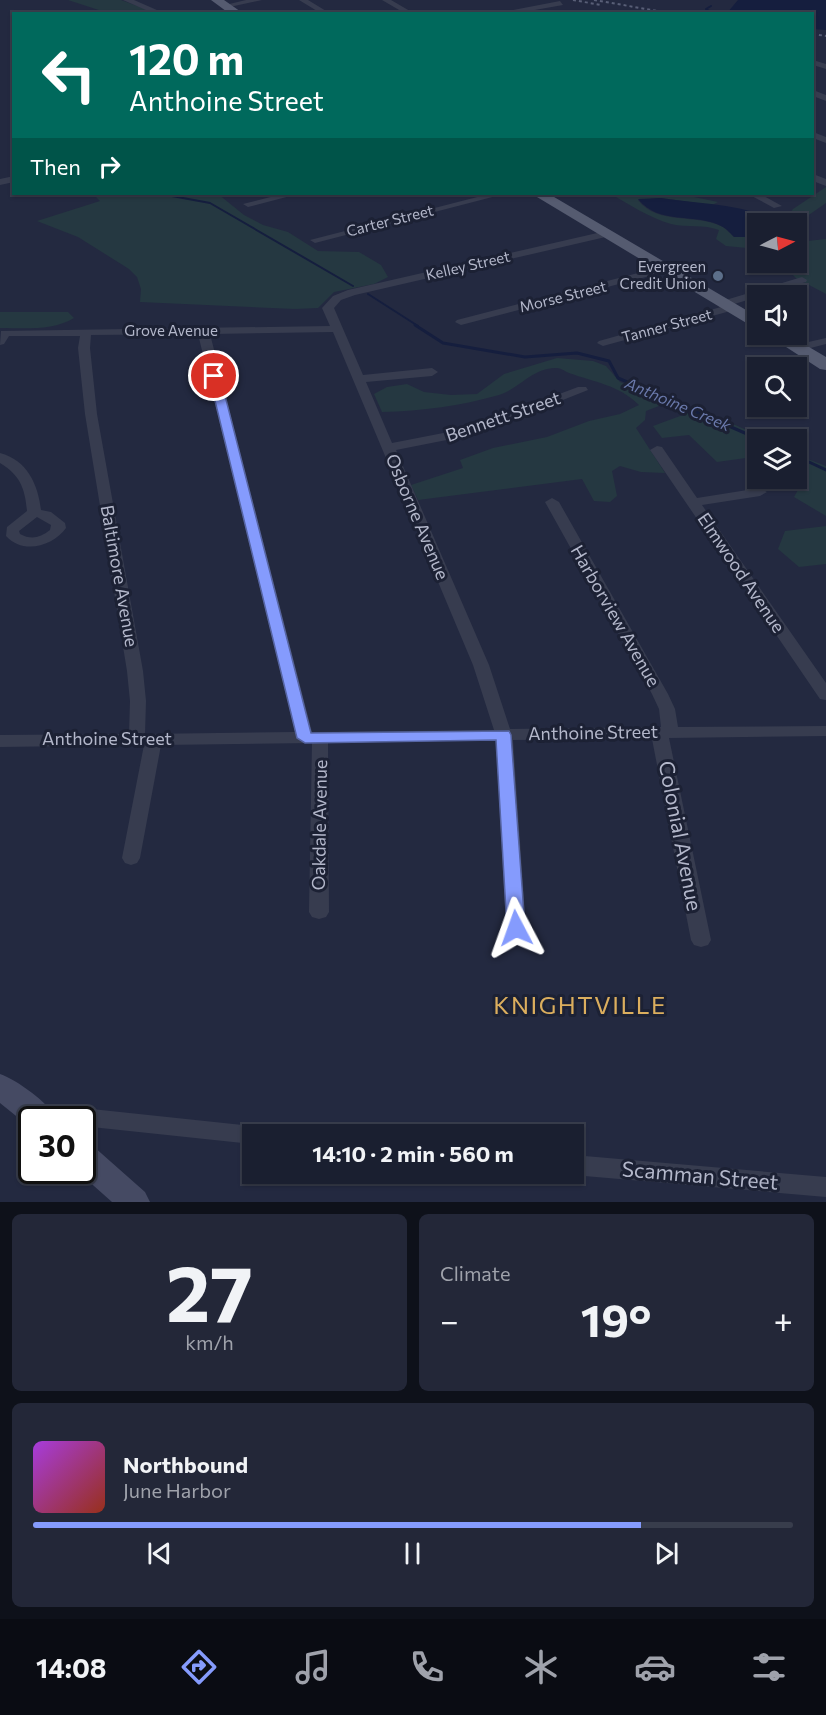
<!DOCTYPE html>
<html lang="en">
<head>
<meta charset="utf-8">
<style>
	:root { --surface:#1a1f30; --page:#232738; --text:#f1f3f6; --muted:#9fa2ab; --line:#383d4c; --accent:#859bfd }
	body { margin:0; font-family:Commissioner,sans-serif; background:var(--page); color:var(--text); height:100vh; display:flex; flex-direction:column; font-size:22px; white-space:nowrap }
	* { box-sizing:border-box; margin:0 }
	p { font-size:20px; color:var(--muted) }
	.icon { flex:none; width:33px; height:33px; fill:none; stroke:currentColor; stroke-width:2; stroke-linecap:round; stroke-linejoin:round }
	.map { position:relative; height:1202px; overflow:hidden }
	.sheet { display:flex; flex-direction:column; gap:12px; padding:12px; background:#0e111a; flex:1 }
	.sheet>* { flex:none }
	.top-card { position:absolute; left:12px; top:12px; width:802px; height:183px; border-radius:0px; box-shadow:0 2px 4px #0004,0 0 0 2px var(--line); background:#00695c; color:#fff; overflow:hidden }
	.needle { width:39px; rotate:84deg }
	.fabs { position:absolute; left:747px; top:213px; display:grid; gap:12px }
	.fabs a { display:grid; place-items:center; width:60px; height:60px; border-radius:0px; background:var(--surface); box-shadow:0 2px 4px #0004,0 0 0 2px var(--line); font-size:30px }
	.speed { position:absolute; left:18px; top:1106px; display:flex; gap:12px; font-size:30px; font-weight:700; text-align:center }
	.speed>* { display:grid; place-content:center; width:78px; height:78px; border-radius:50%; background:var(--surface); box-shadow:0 2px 4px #0004,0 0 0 2px var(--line); line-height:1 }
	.speed .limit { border:3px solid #111; border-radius:9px; background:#fff; color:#111 }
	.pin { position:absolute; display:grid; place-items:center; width:51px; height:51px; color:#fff; margin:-26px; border:3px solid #fff; border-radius:50%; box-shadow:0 2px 6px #0007 }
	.me { position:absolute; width:66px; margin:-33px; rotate:356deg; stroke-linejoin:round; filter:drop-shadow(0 0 4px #0008) }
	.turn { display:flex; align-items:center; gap:21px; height:126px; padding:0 18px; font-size:27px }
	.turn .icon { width:78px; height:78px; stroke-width:2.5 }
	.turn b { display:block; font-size:42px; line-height:51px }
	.then { display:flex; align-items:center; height:57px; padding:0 18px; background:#0003; gap:12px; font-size:22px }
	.big { font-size:45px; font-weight:700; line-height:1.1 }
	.sheet .tile { flex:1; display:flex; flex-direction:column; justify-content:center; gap:9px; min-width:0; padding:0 21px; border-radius:9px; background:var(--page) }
	.sheet .dial { align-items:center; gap:0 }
	.dial b { font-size:78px; line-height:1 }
	.song { display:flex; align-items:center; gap:18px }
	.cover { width:72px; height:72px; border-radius:9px; background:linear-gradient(135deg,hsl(280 70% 55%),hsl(10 70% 35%)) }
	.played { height:6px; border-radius:3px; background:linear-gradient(90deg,var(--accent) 80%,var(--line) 80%) }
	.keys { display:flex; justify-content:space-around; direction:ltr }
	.heat { display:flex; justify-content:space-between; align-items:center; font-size:33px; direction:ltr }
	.sheet .tiles { flex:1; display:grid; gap:12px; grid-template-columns:1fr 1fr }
	.tile:last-child { grid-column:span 2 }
	.trip { position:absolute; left:242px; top:1124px; width:342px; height:60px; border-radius:0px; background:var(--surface); box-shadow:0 2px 4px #0004,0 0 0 2px var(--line); font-weight:700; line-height:60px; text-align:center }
	.menu { display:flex; height:96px; justify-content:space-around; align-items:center; background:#0a0c13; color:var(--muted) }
	.menu .icon { width:42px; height:42px }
	.menu .selected { color:var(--accent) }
	.menu b { font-size:27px; color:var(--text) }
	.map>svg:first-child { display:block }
	.green { fill:#253841 }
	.water { fill:#151e3e }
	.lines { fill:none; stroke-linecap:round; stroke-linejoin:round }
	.stream-far1 { stroke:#151e3e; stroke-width:2 }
	.stream { stroke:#151e3e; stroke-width:3 }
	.street { fill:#373c4f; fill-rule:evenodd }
	.secondary { fill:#454a63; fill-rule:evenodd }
	.primary { fill:#555b70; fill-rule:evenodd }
	.rail { stroke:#595f77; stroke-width:2; stroke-dasharray:3 3; stroke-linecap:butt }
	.route { fill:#859bfd; stroke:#5665a4; stroke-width:1.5 }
	.service-dot { fill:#5c6f8a; stroke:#1c2134; stroke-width:2 }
	.labels { text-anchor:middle; stroke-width:6; stroke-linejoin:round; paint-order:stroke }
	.far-street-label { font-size:15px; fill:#b3b7ca; stroke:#1c2134 }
	.far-poi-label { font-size:15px; fill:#b3b7ca; stroke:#1c2134; text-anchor:end }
	.far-water-label { font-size:16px; font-style:italic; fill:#6a79ab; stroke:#1c2134 }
	.street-label { font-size:18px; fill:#b3b7ca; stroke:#1c2134 }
	.near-street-label { font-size:21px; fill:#b3b7ca; stroke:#1c2134 }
	.near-neighbourhood-label { font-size:24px; letter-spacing:1.5px; fill:#dbae5e; stroke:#1c2134 }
</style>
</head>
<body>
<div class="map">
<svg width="826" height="1202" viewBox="0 0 826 1202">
	<rect width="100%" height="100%" fill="#232940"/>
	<path class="green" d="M68,0H121L156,13H108Z
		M826,187V203L803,219L797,233L796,224L782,223L793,209Z
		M93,194H218L244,215L263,225L288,232L318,251L359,252L381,265L388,277L374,284L334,292L318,308L295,309L140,302L141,289L137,277L129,269L78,237L37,221L100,201Z
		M611,194H680L718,202L712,205L661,198L638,200C658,226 697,213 723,227C727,230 731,234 734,237H757V249L726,246L716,239L719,230C703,224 688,228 671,224C650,218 630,205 611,194Z
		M797,239L807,241L826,239V294L796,278L780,263L796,262Z
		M0,312H68L74,318C53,331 24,328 0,328Z
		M557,358L593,361L606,366L620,382L651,395L664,404L646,411L645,420L636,428L665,473L641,472L620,466L612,471L617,496L610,502L594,501L582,479L418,500L411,485L463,468L460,460L493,448L547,437L589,421L620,414L639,405C619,385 594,382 569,373C565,371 560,368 557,368C533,367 519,389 499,395C460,406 423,411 382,412L374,394L387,387L407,384L424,392L451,395L477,394L504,374Z
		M699,409L767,439L758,440L757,462L746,458L717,462L689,435L662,438L653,426Z
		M797,455L826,466V516L794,497L803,481L797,478Z
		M826,526V564L799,567L778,549L785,531Z"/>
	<path class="water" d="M738,0H826V30L813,29V14L727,13Z
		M661,198C692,203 755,205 778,223L758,224L757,237H734C731,234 727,229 723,227C697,212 659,226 638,199Z"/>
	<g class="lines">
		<path class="stream-far1" d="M711,6L706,9L711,12
			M12,107L14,109
			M140,194L172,196L210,203L353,286
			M368,294L418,326"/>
		<path class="stream" d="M415,325L443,343L525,357L577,353L609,361L618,378L761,440
			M796,456L826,470"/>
		<path class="street" d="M123,0H134L166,14H155Z
			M246,0H262L225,8L221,6Z
			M299,0H308L331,14H322Z
			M382,0H391L415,14H406Z
			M560,1L563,5L512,14H493Z
			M813,60L826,64V69L813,65Z
			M813,90L826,95V101L813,96Z
			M813,132L826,137V143L813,138Z
			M813,174L826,179V186L813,181Z
			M14,176V182L0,185V179Z
			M282,194H298L248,207L243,204Z
			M489,194H504L315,243L310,240Z
			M748,194H760L782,206L774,208Z
			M606,231L610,232V236L355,295L341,300L334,308L363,375L432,368L438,372L432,376L366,382L392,443L469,428L578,387H586L588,390L477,434L396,450L489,665L510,729L661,727L659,709L652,694L545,502L552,498L559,502L668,694L675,709L678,727L826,726V736L669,738L711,940L708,945L701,947L694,945L691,940L652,739L513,740L526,928L523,933L516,935L509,933L506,928L496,740L328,743L329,912L326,917L319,919L312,917L309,912L312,743L161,745L140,858L137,863L131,865L125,863L122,858L144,745L0,747V735L129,734L130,701L127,671L85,414L78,348L80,336H9L4,344L0,345L1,331L330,326L322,308L333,296L348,290ZM333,332L473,665L494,730L312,732L210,334ZM198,334L295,732L145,734L146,701L143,671L97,414L90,348L91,335Z
			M665,266L669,267V271L461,325L455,322L457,320Z
			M802,277L807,280L806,282L731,305L736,308L734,310L603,346L597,343L599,341L721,307L717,304L719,302Z
			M826,338V344L795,352L789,348L791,346Z
			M657,446L662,447L697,498L760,488L767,492L760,496L702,505L826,683V700L820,699L650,450Z
			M0,453C27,460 38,484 41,510L51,512L65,523L66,528C53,546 23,555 6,536L7,527L27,511C25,488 20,475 0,463ZM37,517L51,525L50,530C40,538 31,540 20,534L19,531Z
			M35,1103L252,1126L260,1128L262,1134H252V1144L82,1126V1119L32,1120L27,1118L24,1112L27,1106Z
			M573,1155L826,1177V1197L573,1175L568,1173H573Z"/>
		<path class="secondary" d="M0,1074C17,1080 49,1103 57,1119H32L31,1128L0,1103Z
			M82,1143L93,1146L145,1192L150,1202H112L76,1170H82Z"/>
		<path class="primary" d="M211,0H224L244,14H230Z
			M532,194H549L758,317V330Z
			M766,334H787L826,357V370L820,369Z"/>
		<path class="rail" d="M573,0L601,5
			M594,0L675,14
			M813,34L826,36"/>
	</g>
	<path class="route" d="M214,373L220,376L311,733L509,731L511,735L525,928L522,933L516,935L510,933L507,928L496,740L305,743L297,738L209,376Z"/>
	<circle class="service-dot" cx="718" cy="276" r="6"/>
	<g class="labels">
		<g class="far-street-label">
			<text transform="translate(390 221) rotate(-14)" y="5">Carter Street</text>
			<text transform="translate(468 266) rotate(-13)" y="5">Kelley Street</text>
			<text transform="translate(563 297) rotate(-14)" y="5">Morse Street</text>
			<text transform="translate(667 326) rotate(-15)" y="5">Tanner Street</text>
			<text x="171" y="336">Grove Avenue</text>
		</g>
		<g class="far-poi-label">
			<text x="706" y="272">Evergreen<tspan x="706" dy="17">Credit Union</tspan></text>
		</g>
		<g class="far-water-label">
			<text transform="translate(678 404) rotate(23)" y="6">Anthoine Creek</text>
		</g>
		<g class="street-label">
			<text transform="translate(503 417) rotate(-19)" y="6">Bennett Street</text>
			<text transform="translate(417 517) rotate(67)" y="6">Osborne Avenue</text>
			<text transform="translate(741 573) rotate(56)" y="6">Elmwood Avenue</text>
			<text transform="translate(119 576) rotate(80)" y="6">Baltimore Avenue</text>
			<text transform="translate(615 616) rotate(60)" y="6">Harborview Avenue</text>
			<text transform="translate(593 733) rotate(-1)" y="6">Anthoine Street</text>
			<text x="107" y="745">Anthoine Street</text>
			<text transform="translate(320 825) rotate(-89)" y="6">Oakdale Avenue</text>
		</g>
		<g class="near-street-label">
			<text transform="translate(680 836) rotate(79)" y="7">Colonial Avenue</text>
			<text transform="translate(700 1176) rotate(5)" y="7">Scamman Street</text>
		</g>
		<g class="near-neighbourhood-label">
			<text x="580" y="1014">KNIGHTVILLE</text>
		</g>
	</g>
</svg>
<div class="fabs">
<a><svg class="needle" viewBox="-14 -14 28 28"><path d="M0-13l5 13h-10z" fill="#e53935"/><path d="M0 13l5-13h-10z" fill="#9fa2ab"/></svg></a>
<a><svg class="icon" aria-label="sound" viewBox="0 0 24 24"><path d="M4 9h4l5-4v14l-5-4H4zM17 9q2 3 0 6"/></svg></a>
<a><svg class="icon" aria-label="search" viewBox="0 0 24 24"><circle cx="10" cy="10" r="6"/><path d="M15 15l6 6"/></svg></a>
<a><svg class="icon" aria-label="layers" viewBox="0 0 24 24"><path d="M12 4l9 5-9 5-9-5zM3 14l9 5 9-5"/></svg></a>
</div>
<div class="speed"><div class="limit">30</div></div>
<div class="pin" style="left:214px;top:376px;background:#d93025"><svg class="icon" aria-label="arrive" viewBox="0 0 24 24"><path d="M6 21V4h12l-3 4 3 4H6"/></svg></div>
<svg class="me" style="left:516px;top:928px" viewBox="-20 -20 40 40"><path d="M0-17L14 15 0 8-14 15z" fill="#859bfd" stroke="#fff" stroke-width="4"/></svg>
<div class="trip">14:10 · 2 min · 560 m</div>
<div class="top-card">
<div class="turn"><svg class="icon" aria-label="left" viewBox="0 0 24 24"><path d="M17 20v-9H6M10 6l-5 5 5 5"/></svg><div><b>120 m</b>Anthoine Street</div></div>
<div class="then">Then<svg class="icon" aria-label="right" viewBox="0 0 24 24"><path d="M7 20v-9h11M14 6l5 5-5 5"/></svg></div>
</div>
</div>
<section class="sheet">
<div class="tiles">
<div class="tile dial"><b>27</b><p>km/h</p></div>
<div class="tile"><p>Climate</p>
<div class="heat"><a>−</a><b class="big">19°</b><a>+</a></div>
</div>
<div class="tile">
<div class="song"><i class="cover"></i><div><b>Northbound</b><p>June Harbor</p></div></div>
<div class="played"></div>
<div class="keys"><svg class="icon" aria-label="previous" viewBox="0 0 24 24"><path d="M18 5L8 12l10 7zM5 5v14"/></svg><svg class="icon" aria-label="pause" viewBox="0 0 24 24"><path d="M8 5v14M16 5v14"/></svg><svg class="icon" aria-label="next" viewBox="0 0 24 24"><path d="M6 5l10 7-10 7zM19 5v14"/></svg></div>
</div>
</div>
</section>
<nav class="menu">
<b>14:08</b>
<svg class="icon selected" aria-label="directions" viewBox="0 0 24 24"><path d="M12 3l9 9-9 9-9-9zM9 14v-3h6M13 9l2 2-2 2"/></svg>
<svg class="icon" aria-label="music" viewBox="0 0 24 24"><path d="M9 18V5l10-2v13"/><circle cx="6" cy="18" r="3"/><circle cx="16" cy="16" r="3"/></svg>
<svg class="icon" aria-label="phone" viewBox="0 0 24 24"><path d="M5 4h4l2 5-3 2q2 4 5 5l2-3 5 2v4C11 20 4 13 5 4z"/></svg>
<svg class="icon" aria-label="climate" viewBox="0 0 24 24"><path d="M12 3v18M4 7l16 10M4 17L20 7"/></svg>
<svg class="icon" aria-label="car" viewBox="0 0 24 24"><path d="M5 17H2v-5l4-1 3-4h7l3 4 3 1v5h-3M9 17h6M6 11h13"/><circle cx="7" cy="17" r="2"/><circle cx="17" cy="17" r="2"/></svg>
<svg class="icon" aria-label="filters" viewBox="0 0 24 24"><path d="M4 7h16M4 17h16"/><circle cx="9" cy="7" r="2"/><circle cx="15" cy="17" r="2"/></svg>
</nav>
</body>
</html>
